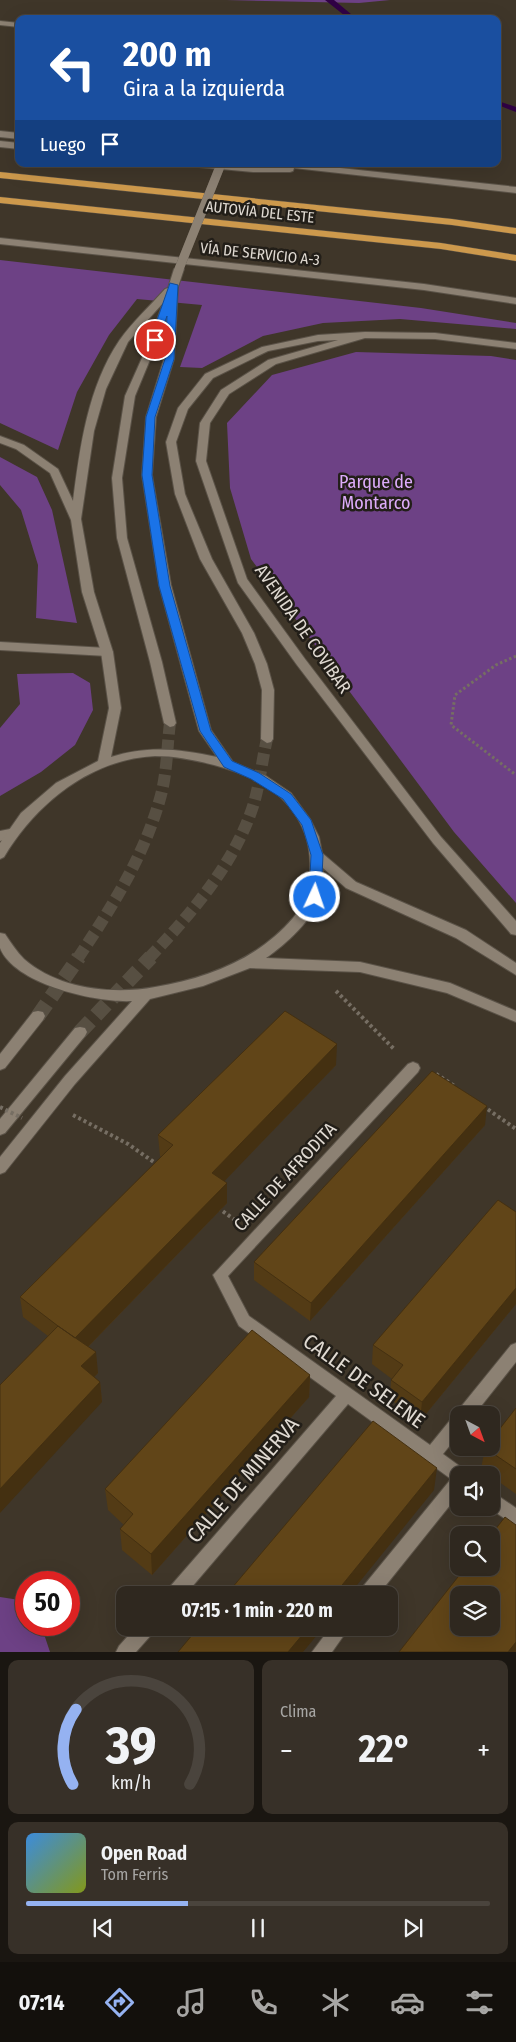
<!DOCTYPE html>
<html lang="es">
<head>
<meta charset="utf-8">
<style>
	:root { --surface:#2f281f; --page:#373028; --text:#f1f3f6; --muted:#a7a6a4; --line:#4a443d; --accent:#95b2f1 }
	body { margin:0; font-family:"Fira Sans Condensed",sans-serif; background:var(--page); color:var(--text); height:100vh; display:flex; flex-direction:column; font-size:19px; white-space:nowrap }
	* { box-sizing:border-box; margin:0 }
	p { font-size:16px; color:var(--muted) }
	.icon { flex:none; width:28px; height:28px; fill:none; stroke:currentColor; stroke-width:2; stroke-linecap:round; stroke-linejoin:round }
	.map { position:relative; height:1652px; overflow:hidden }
	.sheet { display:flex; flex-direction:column; gap:8px; padding:8px; background:#1a1611; flex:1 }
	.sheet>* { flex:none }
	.banner { position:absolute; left:15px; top:15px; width:486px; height:152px; border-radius:10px; box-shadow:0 5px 20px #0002,0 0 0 1px var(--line); background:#1a4fa0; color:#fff; overflow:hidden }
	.needle { width:32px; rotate:139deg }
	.fabs { position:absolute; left:450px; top:1406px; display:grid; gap:10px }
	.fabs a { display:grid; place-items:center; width:50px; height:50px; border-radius:10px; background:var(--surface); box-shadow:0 5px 20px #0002,0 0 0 1px var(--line); font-size:25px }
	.speed { position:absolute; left:15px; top:1571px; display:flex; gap:10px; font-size:25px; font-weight:700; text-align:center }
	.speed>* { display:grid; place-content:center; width:65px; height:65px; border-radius:50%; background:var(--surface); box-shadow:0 5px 20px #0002,0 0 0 1px var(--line); line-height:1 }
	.speed .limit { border:8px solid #d22; background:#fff; color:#111 }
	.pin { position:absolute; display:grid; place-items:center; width:42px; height:42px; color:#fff; margin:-21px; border:2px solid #fff; border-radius:50%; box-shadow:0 1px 5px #0007 }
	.me { position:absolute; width:55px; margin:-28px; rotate:3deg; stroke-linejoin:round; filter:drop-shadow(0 0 4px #0008) }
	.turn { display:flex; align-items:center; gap:18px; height:105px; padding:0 25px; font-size:22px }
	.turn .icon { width:65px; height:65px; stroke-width:2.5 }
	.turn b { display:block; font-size:35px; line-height:42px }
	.then { display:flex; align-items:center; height:48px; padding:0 25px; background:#0003; gap:10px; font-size:19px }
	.big { font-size:38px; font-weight:700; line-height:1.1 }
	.sheet .widget { flex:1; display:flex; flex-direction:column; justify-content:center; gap:8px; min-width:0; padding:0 18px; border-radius:10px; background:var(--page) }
	.sheet .dial { align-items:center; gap:0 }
	.dial svg { height:130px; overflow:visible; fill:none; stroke:var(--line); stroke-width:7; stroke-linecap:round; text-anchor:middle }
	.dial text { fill:var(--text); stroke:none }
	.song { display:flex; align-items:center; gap:15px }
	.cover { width:60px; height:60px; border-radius:8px; background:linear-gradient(135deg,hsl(210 70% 55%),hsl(70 70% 35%)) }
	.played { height:5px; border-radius:2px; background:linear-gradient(90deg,var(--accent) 35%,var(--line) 35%) }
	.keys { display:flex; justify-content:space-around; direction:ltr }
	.heat { display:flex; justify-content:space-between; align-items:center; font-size:28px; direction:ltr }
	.sheet .tiles { flex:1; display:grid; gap:8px; grid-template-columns:1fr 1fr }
	.widget:last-child { grid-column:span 2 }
	.trip { position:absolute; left:116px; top:1586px; width:282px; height:50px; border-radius:10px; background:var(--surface); box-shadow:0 5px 20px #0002,0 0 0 1px var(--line); font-weight:700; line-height:50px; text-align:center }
	.tab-bar { display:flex; height:80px; justify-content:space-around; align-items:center; background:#13100c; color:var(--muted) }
	.tab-bar .icon { width:35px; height:35px }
	.tab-bar .current { color:var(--accent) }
	.tab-bar b { font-size:22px; color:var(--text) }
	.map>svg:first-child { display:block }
	.green { fill:#6d4185 }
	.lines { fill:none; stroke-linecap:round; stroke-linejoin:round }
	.stream { fill:#300045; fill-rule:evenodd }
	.secondary-tunnel-far1 { stroke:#574f42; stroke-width:12; stroke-dasharray:12 5.5; stroke-linecap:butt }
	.secondary-tunnel { stroke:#574f42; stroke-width:15; stroke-dasharray:15 8; stroke-linecap:butt }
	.street-casing { stroke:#5a5247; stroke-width:2 }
	.secondary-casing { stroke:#5a5247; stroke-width:2 }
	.highway-casing { stroke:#5a5247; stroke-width:1 }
	.path-far1 { stroke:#766e63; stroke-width:3; stroke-dasharray:2.5 2.5; stroke-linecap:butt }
	.path { stroke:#766e63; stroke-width:4; stroke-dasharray:3 3; stroke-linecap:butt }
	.street { fill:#8c8173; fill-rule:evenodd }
	.secondary { fill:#8c8173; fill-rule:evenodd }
	.highway { fill:#cd994c; fill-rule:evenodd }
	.secondary-bridge-casing { stroke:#5a5247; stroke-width:9; stroke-linecap:butt }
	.path-bridge { stroke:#766e63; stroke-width:4; stroke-dasharray:3 3; stroke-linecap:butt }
	.secondary-bridge { stroke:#8c8173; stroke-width:9 }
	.wall { fill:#533b15 }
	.shaded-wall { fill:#443011 }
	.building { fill:#614518; stroke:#443011; fill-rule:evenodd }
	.route { fill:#1a73e8; stroke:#114b97 }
	.labels { text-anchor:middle; stroke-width:5; stroke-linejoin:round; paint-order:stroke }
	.far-street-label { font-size:15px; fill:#e0dad2; stroke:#221e18 }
	.park-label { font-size:18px; fill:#ddacfb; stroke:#221e18 }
	.street-label { font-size:18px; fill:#e0dad2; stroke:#221e18 }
	.near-street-label { font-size:21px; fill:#e0dad2; stroke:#221e18 }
</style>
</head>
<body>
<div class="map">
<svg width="516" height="1652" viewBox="0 0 516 1652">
	<rect width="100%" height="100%" fill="#3f3629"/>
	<path class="green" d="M226,0H390L359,3Z
		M0,260L421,308L516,323V329L400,319L323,323L263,336L202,368L180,367L202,305L137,299L109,335L77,392L58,450L0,423Z
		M356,352L491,356L516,360V903L454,832L251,559L230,488L227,423L272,375Z
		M0,457L37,477L52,510L77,623L36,618L38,565L21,510L0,485Z
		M73,673L90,683L93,710L75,745L41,772L0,796V728L20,704L17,674Z
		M0,1597L26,1601V1625H41L50,1652H0Z"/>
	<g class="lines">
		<path class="stream" d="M325,0H334L357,19H349Z
			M498,101L516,107V112L498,105Z"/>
		<path class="secondary-tunnel-far1" d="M78,958C112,907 145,855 161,795C167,772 167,747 170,723
			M149,958C191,914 236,862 254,803C260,782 262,760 267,739"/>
		<path class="secondary-tunnel" d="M38,1016L79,957
			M80,1032L151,957"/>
		<g class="street-casing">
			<path id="street" d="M0,642L107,648L113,652L107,656L0,650Z
				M10,829L14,831L16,834L14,837L0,841V831Z
				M413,1062L418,1064L420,1068L418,1072L228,1276L249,1316L430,1445L511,1345L516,1343V1362L474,1415H459V1434L443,1454L465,1470L467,1475H459V1494L378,1595H359L361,1589L451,1479L348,1404L185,1595H166L168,1589L336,1396L239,1326L213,1275L408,1064Z
				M491,1491L516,1508V1526L489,1508H491Z
				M135,1628H154L152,1634L136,1652H116L119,1646Z
				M330,1628H349L332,1652H312Z"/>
		</g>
		<g class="secondary-casing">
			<path id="secondary" d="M0,21L19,23V27L0,25Z
				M0,131L19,133V139L0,137Z
				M0,141L19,143V149L0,147Z
				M195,164L253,166L303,164L516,187V193L294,168L293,171L290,172H253L199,167Z
				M0,238L424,284L516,298V304L424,290L0,244Z
				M179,266L184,269L178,287L174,359L156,417L152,475L171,585L211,730L233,762L266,776L291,793L310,819L319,837L322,853L356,882L466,930L516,963V975L456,938L346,888L323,868C323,877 324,886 321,895C315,918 285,945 266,958L360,962L450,983L516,1011V1022L447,993L360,972L250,968L203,986L150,999L75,1084L5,1172L0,1174V1157L65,1076L132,1001C98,1003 15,985 0,948C0,944 0,937 0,933L5,934C11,943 17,952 24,959C58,989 113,995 155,987C208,978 258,959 293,918C298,911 306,903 309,895C311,886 310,877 310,868C311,845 303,823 289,806C271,784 240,772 214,765C194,760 175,756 155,756C90,759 36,804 4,857L0,859V843L21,813L56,783L98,761L109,708L101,652L82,592L71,520L50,473L16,449L0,443V436L24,445L58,469L73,501C80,446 88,387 119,341C132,322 150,306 165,289L168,288L174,269ZM163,303L150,340L125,396L112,478L117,538L150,662L164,723L170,727L174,726L176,723L162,662L127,538L122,478L135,396L166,321L164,359L146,417L142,475L159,585L199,731L217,757C180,749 148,745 111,757L121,708L113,652L94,592L81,519L94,431L106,389L128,342Z
				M365,332L435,333L516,343V349L435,339L365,338L276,364L229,394L210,423L206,461L247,579L305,659L441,837L516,921V935L511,934L433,843L297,665L238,583L196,461L200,423L221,390L268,360L338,340L318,341L268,351L213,378L188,409L176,442L185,494L212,559L254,633L267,664L274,690L273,739L271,742L267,743L261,739L262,690L255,664L242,633L200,559L175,494L166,442L178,408L205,374L262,347L318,335Z
				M38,1011L43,1012L45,1016L43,1020L5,1068L0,1070V1054L33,1012Z
				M80,1027L85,1028L87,1032L85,1036L5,1133L0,1135V1119L75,1028Z"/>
		</g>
		<g class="highway-casing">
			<path id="highway" d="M0,172L452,219L516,228V234L452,225L0,178Z
				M0,197L441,243L516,255V261L441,249L0,203Z"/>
		</g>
		<path class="path-far1" d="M516,656L496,665L455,695L451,725L516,775"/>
		<path class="path" d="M336,991L395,1050
			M436,1074L456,1087
			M483,1106L516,1129
			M73,1115L128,1144L158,1165
			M218,1208L238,1222"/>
		<use href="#street" class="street"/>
		<use href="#secondary" class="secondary"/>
		<use href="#highway" class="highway"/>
		<g class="secondary-bridge-casing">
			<path id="secondary-bridge" d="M179,269L221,164"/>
		</g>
		<path class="path-bridge" d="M0,1107L22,1118"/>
		<use href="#secondary-bridge" class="secondary-bridge"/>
	</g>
	<path class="wall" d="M336,1065L224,1181L227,1183V1203L88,1347L98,1373L94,1377L100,1382L102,1402L48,1336L23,1317L20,1297L161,1157L160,1156L158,1135Z
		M485,1125L310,1321L254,1280V1262Z
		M516,1212V1304L420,1421L390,1399L391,1380L392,1379L372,1364L373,1345Z
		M310,1375L309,1397L152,1575L122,1550L120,1529L124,1525L108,1510L105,1489Z
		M516,1408V1494L491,1476V1475H489L481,1469L485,1448Z"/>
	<path class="shaded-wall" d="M337,1044L336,1065L213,1193L212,1173Z
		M487,1106L485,1125L310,1321L311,1303Z
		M227,1183V1203L77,1358L74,1338Z
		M516,1288V1304L420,1421L422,1402Z
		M96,1352L98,1373L84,1387L81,1366Z
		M310,1375L309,1397L152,1575L151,1554Z
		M100,1382L102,1402L0,1513V1489Z
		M437,1468L434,1490L349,1595H334Z
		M308,1628H323L303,1652H288Z
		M516,1642V1652H508Z"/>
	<path class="building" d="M285,1011L337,1044L212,1173L227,1183L75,1338L58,1326L20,1297L173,1145L158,1135Z
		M432,1071L487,1106L311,1303L254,1262Z
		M498,1200L516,1212V1288L422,1402L391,1380L403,1365L373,1345Z
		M58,1326L96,1352L81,1366L100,1382L0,1489V1385Z
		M252,1330L310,1375L151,1554L120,1529L133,1514L105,1489Z
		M516,1408V1469L485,1448H491V1440Z
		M373,1421L437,1468L334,1595H226Z
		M505,1517L516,1525V1642L508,1652H399L465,1568H491V1535ZM459,1595H491V1628H459Z
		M198,1628H308L288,1652H178Z"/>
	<path class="route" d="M170,283L178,285L174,359L155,417L152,475L170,586L211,731L232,761L259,773L291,794L311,820L323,855L321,897L315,901L309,897L311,855L302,825L283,799L251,779L224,767L200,731L159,586L142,475L146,417L165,359L167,316L158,341L150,340Z"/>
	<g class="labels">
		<g class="far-street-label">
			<text transform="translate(260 212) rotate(6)" y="5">AUTOVÍA DEL ESTE</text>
			<text transform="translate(260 254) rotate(6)" y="5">VÍA DE SERVICIO A-3</text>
		</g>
		<g class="park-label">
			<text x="376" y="488">Parque de<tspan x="376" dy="21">Montarco</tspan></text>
		</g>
		<g class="street-label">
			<text transform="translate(303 629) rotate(55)" y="6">AVENIDA DE COVIBAR</text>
			<text transform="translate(285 1177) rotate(-47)" y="6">CALLE DE AFRODITA</text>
		</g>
		<g class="near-street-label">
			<text transform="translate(364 1381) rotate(36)" y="7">CALLE DE SELENE</text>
			<text transform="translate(243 1480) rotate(-49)" y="7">CALLE DE MINERVA</text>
		</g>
	</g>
</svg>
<div class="fabs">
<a><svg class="needle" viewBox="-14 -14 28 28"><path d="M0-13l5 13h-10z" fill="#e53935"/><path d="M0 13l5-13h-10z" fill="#a7a6a4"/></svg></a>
<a><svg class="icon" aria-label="sound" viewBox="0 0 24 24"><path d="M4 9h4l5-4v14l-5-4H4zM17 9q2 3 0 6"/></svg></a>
<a><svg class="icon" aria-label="search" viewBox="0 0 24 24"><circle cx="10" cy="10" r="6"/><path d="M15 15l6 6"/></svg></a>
<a><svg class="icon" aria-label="layers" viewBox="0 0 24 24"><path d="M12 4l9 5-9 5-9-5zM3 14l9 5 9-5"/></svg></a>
</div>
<div class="speed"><div class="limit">50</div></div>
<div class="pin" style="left:155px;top:340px;background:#d93025"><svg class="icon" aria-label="arrive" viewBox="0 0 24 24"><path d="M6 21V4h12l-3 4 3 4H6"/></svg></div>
<svg class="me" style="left:315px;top:897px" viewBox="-20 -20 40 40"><circle r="17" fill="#1a73e8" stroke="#fff" stroke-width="3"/><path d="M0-11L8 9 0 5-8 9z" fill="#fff"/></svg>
<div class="trip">07:15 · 1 min · 220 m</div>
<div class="banner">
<div class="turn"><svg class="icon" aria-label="left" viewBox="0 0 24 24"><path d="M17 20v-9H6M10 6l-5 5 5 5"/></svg><div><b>200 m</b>Gira a la izquierda</div></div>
<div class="then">Luego<svg class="icon" aria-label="arrive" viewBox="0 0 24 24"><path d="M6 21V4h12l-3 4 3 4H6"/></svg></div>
</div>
</div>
<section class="sheet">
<div class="tiles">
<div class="widget dial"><svg viewBox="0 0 100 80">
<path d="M14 69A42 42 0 1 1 86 69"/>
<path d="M14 69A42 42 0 0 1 16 23" stroke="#95b2f1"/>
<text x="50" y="56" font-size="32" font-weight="700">39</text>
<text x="50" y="72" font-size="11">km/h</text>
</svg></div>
<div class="widget"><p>Clima</p>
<div class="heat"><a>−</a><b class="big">22°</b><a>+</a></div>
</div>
<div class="widget">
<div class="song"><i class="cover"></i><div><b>Open Road</b><p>Tom Ferris</p></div></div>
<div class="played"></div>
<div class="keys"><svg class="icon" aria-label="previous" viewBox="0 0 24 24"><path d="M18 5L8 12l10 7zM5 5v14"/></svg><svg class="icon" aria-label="pause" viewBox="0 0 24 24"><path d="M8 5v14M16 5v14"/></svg><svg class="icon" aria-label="next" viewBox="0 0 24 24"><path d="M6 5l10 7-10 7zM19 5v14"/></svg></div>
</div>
</div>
</section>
<nav class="tab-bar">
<b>07:14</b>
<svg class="icon current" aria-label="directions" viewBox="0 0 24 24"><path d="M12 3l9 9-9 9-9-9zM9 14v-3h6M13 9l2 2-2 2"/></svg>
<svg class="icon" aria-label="music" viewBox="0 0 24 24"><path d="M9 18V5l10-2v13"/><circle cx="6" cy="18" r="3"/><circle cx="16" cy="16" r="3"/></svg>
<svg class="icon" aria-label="phone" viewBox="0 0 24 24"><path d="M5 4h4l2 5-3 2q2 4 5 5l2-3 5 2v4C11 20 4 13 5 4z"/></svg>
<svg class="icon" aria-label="climate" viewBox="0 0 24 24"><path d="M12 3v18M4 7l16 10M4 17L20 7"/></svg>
<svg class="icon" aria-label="car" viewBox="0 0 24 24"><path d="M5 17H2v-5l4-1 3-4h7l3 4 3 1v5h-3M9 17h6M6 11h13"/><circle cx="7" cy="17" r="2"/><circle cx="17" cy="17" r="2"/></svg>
<svg class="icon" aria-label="filters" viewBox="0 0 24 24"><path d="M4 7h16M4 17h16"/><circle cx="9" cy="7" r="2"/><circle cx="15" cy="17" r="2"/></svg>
</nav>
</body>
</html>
